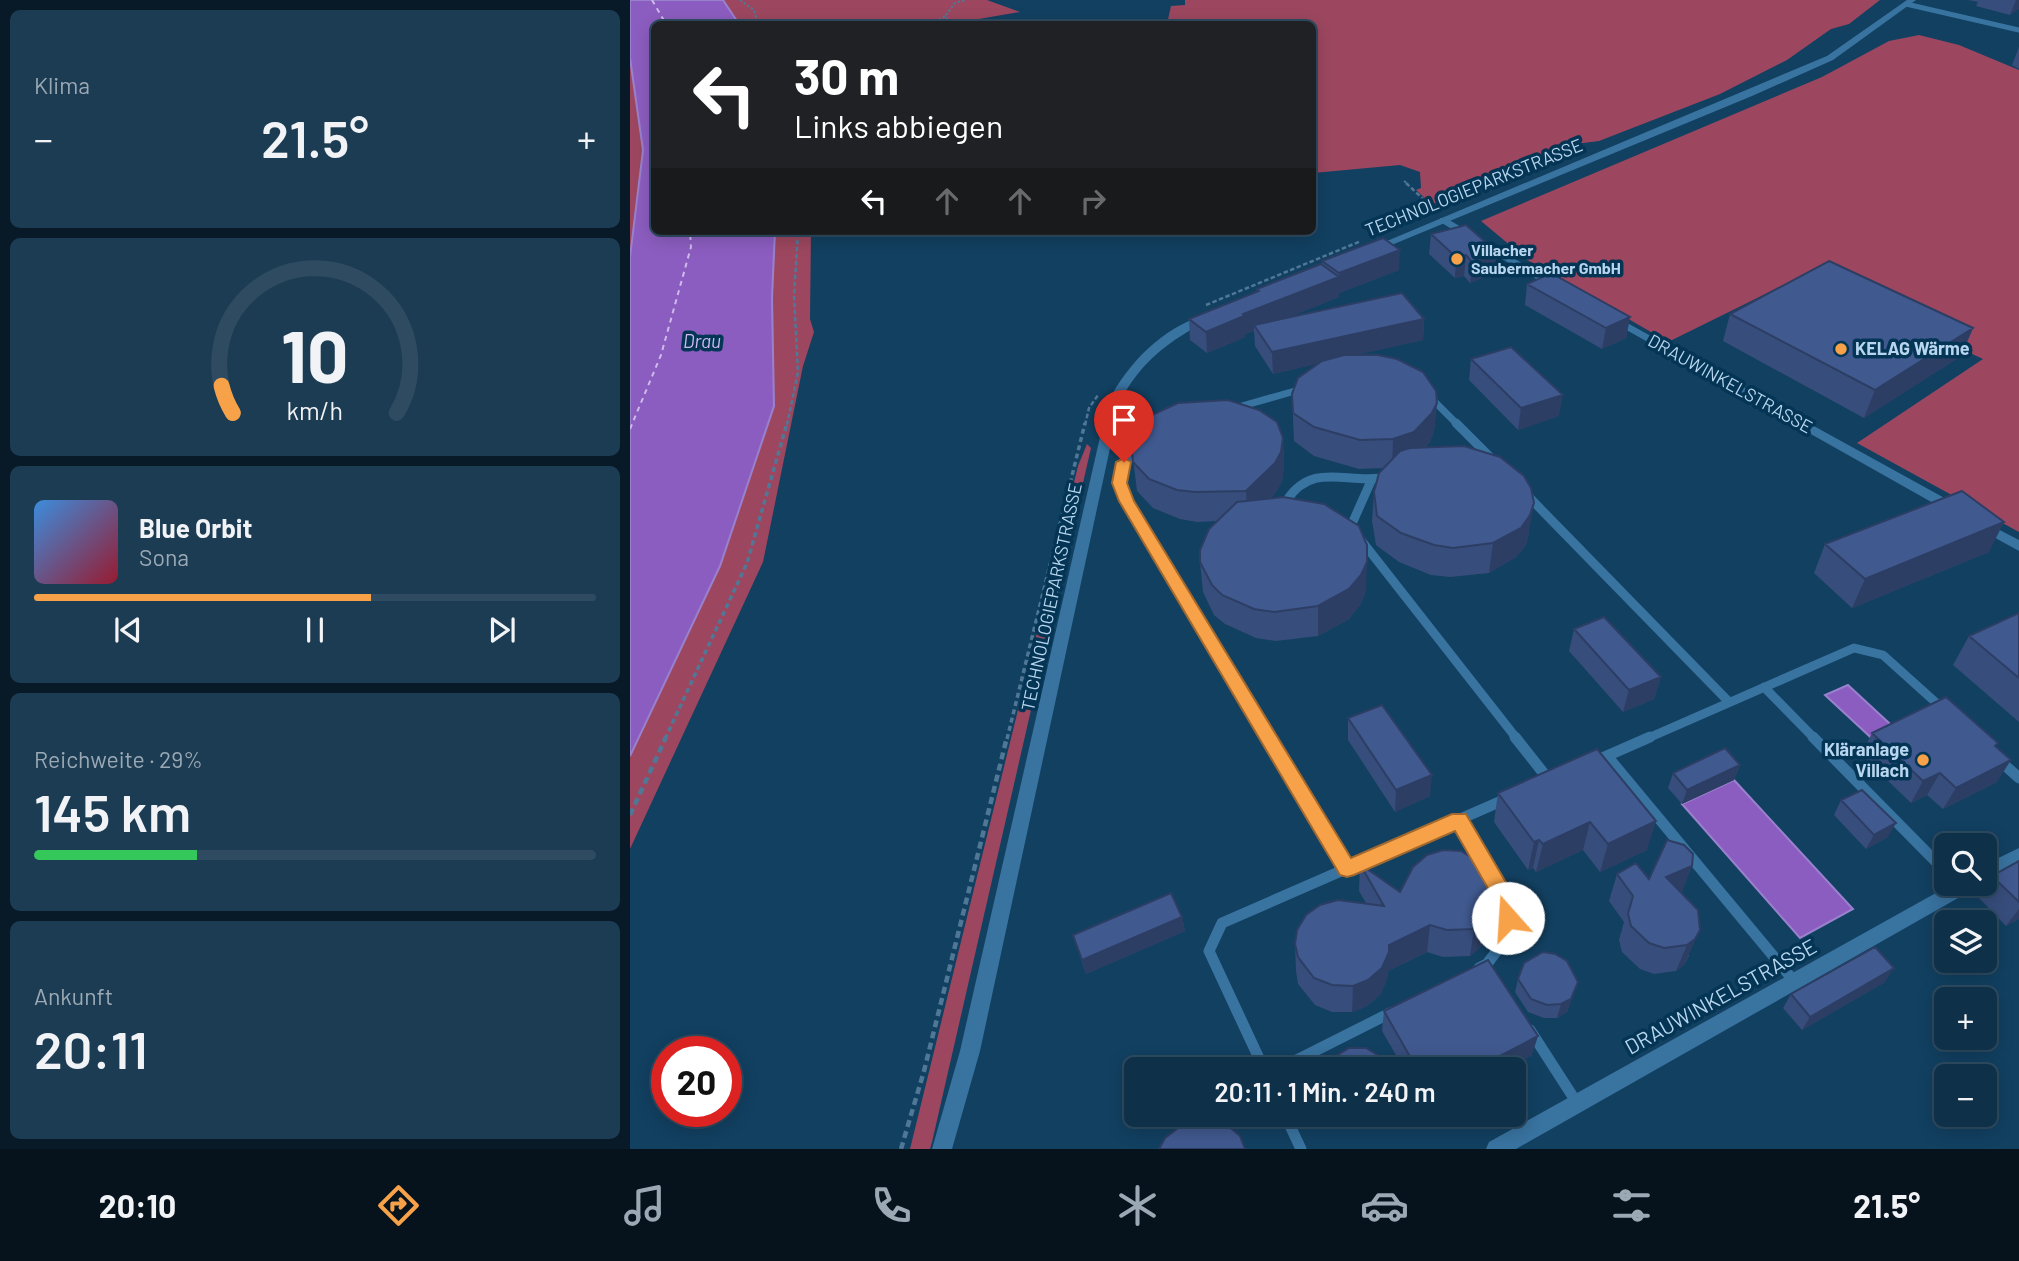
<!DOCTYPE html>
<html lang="de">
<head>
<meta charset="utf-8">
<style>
	:root { --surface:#0e3049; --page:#1c3c53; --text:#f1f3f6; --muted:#9ba9b4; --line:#2e4b61; --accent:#f7a248 }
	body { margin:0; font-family:Barlow,sans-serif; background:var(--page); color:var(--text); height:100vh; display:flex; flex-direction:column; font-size:26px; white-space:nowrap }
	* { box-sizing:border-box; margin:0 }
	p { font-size:23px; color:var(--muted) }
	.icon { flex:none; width:38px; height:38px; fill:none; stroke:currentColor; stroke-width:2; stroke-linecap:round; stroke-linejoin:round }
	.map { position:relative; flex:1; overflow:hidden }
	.panel { display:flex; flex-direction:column; gap:10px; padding:10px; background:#081a28; width:630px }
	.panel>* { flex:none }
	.hud { position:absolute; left:21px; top:21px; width:665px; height:214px; border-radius:10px; box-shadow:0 4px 18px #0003,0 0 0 2px var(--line); background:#202124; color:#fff; overflow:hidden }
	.tools { position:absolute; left:1304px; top:833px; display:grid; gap:14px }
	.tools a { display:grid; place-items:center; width:63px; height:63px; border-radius:10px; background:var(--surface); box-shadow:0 4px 18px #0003,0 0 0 2px var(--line); font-size:35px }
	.speed { position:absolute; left:21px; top:1036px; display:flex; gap:14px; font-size:35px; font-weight:700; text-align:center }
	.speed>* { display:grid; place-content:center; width:91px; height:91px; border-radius:50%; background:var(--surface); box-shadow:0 4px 18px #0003,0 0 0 2px var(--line); line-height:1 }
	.speed .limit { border:10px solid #d22; background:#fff; color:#111 }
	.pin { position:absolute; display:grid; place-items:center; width:60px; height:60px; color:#fff; margin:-72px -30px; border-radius:50% 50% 50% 0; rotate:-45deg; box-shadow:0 0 7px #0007 }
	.pin .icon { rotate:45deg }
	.me { position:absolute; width:77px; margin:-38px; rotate:341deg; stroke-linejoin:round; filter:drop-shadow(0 0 5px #0008) }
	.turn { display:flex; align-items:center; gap:24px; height:147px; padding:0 28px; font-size:32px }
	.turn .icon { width:91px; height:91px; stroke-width:2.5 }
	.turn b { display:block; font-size:49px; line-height:60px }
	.lanes { display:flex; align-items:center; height:66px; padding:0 28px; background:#0003; justify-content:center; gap:35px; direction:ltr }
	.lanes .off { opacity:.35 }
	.big { font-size:52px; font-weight:600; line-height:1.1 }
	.panel .tile { flex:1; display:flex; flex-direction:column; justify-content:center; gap:10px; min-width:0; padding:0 24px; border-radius:10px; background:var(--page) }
	.panel .dial { align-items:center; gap:0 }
	.dial svg { height:182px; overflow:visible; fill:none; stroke:var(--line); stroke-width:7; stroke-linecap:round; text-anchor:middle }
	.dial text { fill:var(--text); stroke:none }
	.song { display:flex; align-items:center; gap:21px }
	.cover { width:84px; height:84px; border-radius:10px; background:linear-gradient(135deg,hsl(210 70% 55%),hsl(350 70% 35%)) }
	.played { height:7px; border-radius:4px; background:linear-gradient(90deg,var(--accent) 60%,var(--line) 60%) }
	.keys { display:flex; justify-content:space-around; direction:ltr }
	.heat { display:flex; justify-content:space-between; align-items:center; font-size:38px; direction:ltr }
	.charge { height:10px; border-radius:5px; background:linear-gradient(90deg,#34c759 29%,var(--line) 0) }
	.trip { position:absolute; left:494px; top:1057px; width:402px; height:70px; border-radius:10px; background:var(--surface); box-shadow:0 4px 18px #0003,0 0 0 2px var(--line); font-weight:600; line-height:70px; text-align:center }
	.tabs { display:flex; height:112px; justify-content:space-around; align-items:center; background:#06131d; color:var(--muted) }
	.tabs .icon { width:49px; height:49px }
	.tabs .on { color:var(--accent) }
	.tabs b { font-size:32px; color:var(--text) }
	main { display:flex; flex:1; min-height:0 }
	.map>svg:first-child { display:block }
	.green { fill:#9c475f }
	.water { fill:#8c5dc0; stroke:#9981ce; stroke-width:2 }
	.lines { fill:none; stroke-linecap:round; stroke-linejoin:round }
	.ferry { stroke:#cfbaec; stroke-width:2; stroke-dasharray:5 4.5; stroke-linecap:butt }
	.path-far3 { stroke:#507896; stroke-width:2; stroke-dasharray:2.5 2; stroke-linecap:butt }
	.path-far2 { stroke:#507896; stroke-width:2.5; stroke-dasharray:4.5 2.5; stroke-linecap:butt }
	.path-far1 { stroke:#507896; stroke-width:3.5; stroke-dasharray:5 3.5; stroke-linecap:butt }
	.path { stroke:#507896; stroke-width:4.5; stroke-dasharray:7 4.5; stroke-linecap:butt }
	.service-far3 { stroke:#3973a0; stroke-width:5 }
	.service-far2 { stroke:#3973a0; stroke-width:7 }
	.service-far1 { stroke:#3973a0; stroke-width:9 }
	.service { stroke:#3973a0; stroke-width:11 }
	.minor { fill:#3973a0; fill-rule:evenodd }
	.tertiary { fill:#3973a0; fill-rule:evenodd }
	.wall { fill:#374d7b }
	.shaded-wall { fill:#2d3e64 }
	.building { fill:#40598f; stroke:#2d3e64; stroke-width:2 }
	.route { fill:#f7a248; stroke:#a1692f; stroke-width:2 }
	.poi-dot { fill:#f7a248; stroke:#043555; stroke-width:2.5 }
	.labels { text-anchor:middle; stroke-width:7; stroke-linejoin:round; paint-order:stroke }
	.far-poi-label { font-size:16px; font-weight:bold; fill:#b8d6ef; stroke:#043555; text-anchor:start }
	.street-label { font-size:18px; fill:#b8d6ef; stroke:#043555 }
	.poi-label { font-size:18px; font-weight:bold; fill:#b8d6ef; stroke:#043555; text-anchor:start }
	.water-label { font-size:19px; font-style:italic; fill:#cfbaec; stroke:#043555 }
	.near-street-label { font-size:21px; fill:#b8d6ef; stroke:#043555 }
</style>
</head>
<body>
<main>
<section class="panel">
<div class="tile"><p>Klima</p>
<div class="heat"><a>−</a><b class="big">21.5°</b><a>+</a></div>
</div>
<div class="tile dial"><svg viewBox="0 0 100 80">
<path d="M14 69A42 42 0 1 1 86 69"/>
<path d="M14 69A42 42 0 0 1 9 57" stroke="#f7a248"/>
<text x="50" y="56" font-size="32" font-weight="700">10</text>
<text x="50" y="72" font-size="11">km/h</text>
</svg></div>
<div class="tile">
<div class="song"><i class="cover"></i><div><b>Blue Orbit</b><p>Sona</p></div></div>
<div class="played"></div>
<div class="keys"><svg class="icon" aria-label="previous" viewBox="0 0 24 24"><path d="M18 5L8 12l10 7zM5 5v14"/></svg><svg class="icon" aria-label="pause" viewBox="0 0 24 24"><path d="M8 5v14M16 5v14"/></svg><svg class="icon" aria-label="next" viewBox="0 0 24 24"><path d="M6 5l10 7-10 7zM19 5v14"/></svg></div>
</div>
<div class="tile"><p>Reichweite · 29%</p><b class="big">145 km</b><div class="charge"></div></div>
<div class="tile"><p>Ankunft</p><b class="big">20:11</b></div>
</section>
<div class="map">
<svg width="1389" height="1149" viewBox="0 0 1389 1149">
	<rect width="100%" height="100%" fill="#124061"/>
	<path class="green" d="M93,0H357L390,12L349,19L358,24H109Z
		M555,0H1250L1219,24L1201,29L1157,60L1090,94L969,141L945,144L934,156L806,203H800L786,190L791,188L790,172L770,165L683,173L682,24H537L541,6L555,5Z
		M1289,35L1329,45L1389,70V532L1227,443L1353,359L1172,276L1038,342L899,261L851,221L1192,77L1259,41Z
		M0,58L13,150L0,257Z
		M145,231H181L180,319L184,332L173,366L133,562L0,849V756L90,566L144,406L142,298Z
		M457,444L461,448L302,1142L300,1149H280L448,466Z"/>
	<path class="water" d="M0,0H93L109,24H24V231H145L142,298L144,406L90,566L0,756V257L13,150L0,58Z
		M1218,685L1272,735L1250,746L1195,695Z
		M1104,780L1223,909L1170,938L1052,804Z"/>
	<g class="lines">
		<path class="ferry" d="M22,0L36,24
			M0,429L31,355L61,247L60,231"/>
		<path class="path-far3" d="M110,0L124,10L128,24
			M301,24L316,16
			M318,24L316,15L325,3L335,0
			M774,181L778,184"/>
		<path class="path-far2" d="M776,183L806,211
			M576,305L731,241
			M157,425L168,372L164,296L168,231
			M455,425L459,408L468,395"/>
		<path class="path-far1" d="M35,739L117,563L157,423
			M377,739L455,423"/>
		<path class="path" d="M0,815L36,737
			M271,1149L294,1071L377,737"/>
		<path class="service-far3" d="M1276,4L1389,30"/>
		<path class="service-far2" d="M799,396L828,425
			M605,408L672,389"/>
		<path class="service-far1" d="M826,423L863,460
			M510,443C492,460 489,478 497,501L639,739
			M895,493L1099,702
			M663,507L657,500C684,459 721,487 759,476
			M721,526L741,481
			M731,540L887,739
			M1134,687L1185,739
			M1016,739L1224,648L1253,655L1313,709"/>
		<path class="service" d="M638,737L717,869
			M885,737L919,780
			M1183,737L1316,872
			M977,756L1164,981
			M1370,761L1389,778
			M963,762L1020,737
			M829,820L877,903L880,933L857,964L849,968
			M900,1030L947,1103
			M634,1069L579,951L592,923L876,799
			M649,1069L762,1012
			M655,1115L671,1149"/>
		<path class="minor" d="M810,218H816L932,287L927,290L923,289L810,222Z
			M981,314L1329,506L1331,509L1324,513L1319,512L977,319L976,317Z
			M1354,522L1389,540V551L1349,529L1347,526L1349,523Z
			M1389,848V864L1354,881V865Z
			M1322,884H1347L1344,889L886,1149H856L859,1142Z"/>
		<path class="tertiary" d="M1277,0H1286L1203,60L1122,96L747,251L738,249L1197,56Z
			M575,315L579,316V320C540,340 510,362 490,402L350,1051L322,1149H302L330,1051L478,402C498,363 532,328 575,315Z"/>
	</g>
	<path class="wall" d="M1338,0H1389L1380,15L1346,6L1348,2Z
		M1389,47V69L1382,65Z
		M801,234L865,272L840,283L834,276L825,278L799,254Z
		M692,261L769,270L709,293V297L654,319H794L793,340L725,355L807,403L804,431L800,442L795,448L899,532L896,545L886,557L859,573L820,577L801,575L769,562L746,545L742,521L744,492L755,468L729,469L684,456L664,441L662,394L689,363L643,374L625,346L624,331L615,334V337L577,353L560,340L559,319L627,292V289L692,265Z
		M897,284L1000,317L996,338L972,349L895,305Z
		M1100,314L1343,328L1331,356L1234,418L1093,341Z
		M841,359L929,416L888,430L839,380Z
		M653,438L654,467L652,481L646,492L640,499L736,591L730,605L719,619L688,636L646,641L626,638L595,624L584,615L573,592L570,562L587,521L567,522L550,519L523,508L507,491L501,442Z
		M1195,544L1359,552L1222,608L1184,573Z
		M1389,613V722L1323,665L1339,636Z
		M944,629L1031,677L1024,699L993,712L939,651Z
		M718,718L800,796L765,812L718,740Z
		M1242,733L1366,747L1367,782L1313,809L1297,795L1281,803L1231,755Z
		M967,749L1017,850L970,872L953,850L906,872L903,868L898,870L864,822L868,793Z
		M1110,765L1104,780L1052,804L1038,788L1043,773Z
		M1211,800L1258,837L1236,849L1204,815Z
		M1389,861V919L1376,926L1348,897L1362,876Z
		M730,864L770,892L868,891L863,918L855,943L840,956L813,957L797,952L758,971L757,979L750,995L737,1006L722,1012H702L685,1005L668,984L666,971L665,944L736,903L729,891Z
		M1062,866L1051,893L1059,956L1054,965L1046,971L1024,974L1010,969L992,952L989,940L994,922L979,901L987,874L1019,879Z
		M552,917L555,931L456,974L443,935Z
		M888,979L948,982L937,1012L927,1018H914L898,1012L885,992Z
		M1255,982L1172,1030L1153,1008L1161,994Z
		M754,1011L902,1055L876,1069H774L752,1031Z
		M713,1115H742L730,1119L715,1116Z"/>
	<path class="shaded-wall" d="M1386,0H1389V9L1380,15Z
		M770,250L769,270L709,293V273Z
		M867,252L865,272L840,283L842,262Z
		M836,255L834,276L825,278L826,257Z
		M709,277V297L627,330L624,325V331L615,334V337L577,353L576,332L613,314Z
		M1000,317L996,338L972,349L976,328Z
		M794,319L793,340L643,374L642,352Z
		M1343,328L1331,356L1234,418L1245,390Z
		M933,395L929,416L888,430L891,408Z
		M807,403L804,431L800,442L783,461L762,467L763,439Z
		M653,438L654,467L652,481L646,492L618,520L616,491Z
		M904,503L899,532L896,545L886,557L859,573L863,543Z
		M1374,522L1359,552L1222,608L1235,579Z
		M737,562L736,591L730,605L719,619L688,636V606Z
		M1031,677L1024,699L993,712L999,690Z
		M1381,760L1367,782L1313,809L1326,788Z
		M1110,765L1104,780L1052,804L1057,790Z
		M1310,773L1297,795L1281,803L1293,781Z
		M802,775L800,796L765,812L766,790Z
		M1026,821L1017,850L970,872L978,844Z
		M960,822L953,850L906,872L913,844Z
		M1266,823L1258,837L1236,849L1244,835Z
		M909,840L903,868L898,870L904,842Z
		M1062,866L1052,892L1026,903L1036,877Z
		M868,891L863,918L855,943L840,956L844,929Z
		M1389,909V919L1376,926Z
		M552,917L555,931L456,974L452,960Z
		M800,925L797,952L758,971L757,979L750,995L737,1006L722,1012L723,986L759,945Z
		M1070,930L1054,965L1046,971L1057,945Z
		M1264,968L1255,982L1172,1030L1180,1017Z
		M948,982L937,1012L927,1018L931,1004Z
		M908,1036L902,1055L876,1069H845Z
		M731,1115H742L730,1119Z"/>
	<path class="building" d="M836,225L867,252L842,262L836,255L826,257L801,234Z
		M753,238L770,250L709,273L692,261Z
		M1199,261L1343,328L1245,390L1100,314Z
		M691,264L709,277L613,314L614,316L576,332L559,319L629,291L627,289Z
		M921,273L1000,317L976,328L897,284Z
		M772,293L794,319L642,352L624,325Z
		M881,347L933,395L891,408L841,359Z
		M714,355H748L767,359L793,372L806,391L807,403L802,413L784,432L763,439L730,440L684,427L663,413L662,394L668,378L692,361Z
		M598,400L629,410L647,422L653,438L651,452L645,463L616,491L565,492L547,490L519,479L503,462L501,442L511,425L522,415L548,403Z
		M834,446L870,457L894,476L901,488L904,503L900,515L891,528L863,543L823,548L804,545L771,533L747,516L744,492L749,473L770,451L780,448Z
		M1332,491L1374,522L1235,579L1195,544Z
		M653,497L694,504L729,526L737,545V562L731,575L719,589L688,606L644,612L624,609L592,595L582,585L570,562V550L579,529L607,502Z
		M1389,613V678L1339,636Z
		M974,617L1031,677L999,690L944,629Z
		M1316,697L1368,743L1365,746L1381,760L1326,788L1310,773L1293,781L1242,733Z
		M752,705L802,775L766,790L718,718Z
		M1095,748L1110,765L1057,790L1043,773Z
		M967,749L1026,821L978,844L960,822L913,844L909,840L904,842L868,793Z
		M1232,790L1266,823L1244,835L1211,800Z
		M1037,840L1054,845L1063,854L1062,866L1036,877L1068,910L1070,930L1065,939L1057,945L1034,948L1019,943L1001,926L998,914L1003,896L987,874L1006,863L1019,879Z
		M813,850L831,851L858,868L868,891L860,915L844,929L817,930L800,925L759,945V952L752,968L738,980L723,986L702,985L684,978L668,957L665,944L667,930L676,915L690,905L708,900L754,906L730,864L770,892L783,867L797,855Z
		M1389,861V902L1362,876Z
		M541,893L552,917L452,960L443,935Z
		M1245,947L1264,968L1180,1017L1161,994Z
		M913,952L925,954L937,961L948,982L941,999L931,1004L917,1005L901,999L888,979L894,963Z
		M858,960L908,1036L845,1069H787L754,1011Z
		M719,1048H736L759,1062L758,1069H699V1065L706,1056Z
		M575,1117L590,1119L610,1136L615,1149H529L535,1138L560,1119Z"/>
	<path class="route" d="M494,458L501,462L497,483L504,501L721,858L822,814H836L888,903L886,924L878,927L871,924L867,904L825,831L724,875L717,877L710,875L489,501L482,483L486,462Z"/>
	<g class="poi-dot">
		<circle cx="827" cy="259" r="7"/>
		<circle cx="1211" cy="349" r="7"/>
		<circle cx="1293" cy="760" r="7"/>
	</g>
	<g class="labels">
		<g class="far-poi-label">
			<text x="841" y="256">Villacher<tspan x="841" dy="18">Saubermacher GmbH</tspan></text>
		</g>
		<g class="street-label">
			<text transform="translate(844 188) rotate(-22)" y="6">TECHNOLOGIEPARKSTRASSE</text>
			<text transform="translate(1100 384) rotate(29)" y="6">DRAUWINKELSTRASSE</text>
			<text transform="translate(422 597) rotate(-78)" y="6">TECHNOLOGIEPARKSTRASSE</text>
		</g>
		<g class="poi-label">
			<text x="1225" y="355">KELAG Wärme</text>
			<text x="1279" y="756" text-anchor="end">Kläranlage<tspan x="1279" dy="21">Villach</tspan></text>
		</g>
		<g class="water-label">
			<text x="72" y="348">Drau</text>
		</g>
		<g class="near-street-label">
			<text transform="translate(1091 997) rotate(-29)" y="7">DRAUWINKELSTRASSE</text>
		</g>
	</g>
</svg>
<div class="tools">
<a><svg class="icon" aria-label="search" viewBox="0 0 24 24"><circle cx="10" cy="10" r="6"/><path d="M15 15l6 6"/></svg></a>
<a><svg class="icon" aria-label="layers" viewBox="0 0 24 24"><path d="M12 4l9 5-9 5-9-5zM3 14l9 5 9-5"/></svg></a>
<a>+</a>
<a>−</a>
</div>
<div class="speed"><div class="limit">20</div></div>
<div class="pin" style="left:494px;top:462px;background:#d93025"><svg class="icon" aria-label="arrive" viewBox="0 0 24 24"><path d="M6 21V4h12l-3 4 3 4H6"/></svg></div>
<svg class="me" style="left:878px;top:918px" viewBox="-20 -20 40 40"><circle r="19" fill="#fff"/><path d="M0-13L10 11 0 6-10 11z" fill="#f7a248"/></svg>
<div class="trip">20:11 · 1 Min. · 240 m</div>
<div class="hud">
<div class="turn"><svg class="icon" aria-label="left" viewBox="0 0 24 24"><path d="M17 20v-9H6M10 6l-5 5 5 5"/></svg><div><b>30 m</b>Links abbiegen</div></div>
<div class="lanes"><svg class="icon" aria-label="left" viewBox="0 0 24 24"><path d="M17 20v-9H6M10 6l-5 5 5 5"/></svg><svg class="icon off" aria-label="ahead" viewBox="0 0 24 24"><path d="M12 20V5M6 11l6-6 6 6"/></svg><svg class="icon off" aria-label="ahead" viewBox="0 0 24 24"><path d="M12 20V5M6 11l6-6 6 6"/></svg><svg class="icon off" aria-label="right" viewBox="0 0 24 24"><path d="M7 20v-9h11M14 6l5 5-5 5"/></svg></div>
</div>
</div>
</main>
<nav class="tabs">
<b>20:10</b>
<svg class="icon on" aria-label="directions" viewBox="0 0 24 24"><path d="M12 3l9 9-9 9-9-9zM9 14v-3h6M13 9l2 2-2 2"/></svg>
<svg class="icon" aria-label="music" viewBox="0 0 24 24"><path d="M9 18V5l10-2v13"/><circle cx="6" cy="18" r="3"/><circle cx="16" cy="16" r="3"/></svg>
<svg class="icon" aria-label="phone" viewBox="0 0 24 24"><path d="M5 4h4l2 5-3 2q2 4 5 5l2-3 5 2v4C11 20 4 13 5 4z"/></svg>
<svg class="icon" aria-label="climate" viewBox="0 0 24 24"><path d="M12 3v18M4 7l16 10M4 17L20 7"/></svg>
<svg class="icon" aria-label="car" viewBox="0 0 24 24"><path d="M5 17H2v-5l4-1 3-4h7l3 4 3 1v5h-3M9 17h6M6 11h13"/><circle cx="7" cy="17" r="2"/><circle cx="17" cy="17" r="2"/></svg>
<svg class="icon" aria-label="filters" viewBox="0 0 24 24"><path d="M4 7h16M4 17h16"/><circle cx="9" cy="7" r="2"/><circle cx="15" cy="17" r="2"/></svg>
<b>21.5°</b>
</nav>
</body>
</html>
